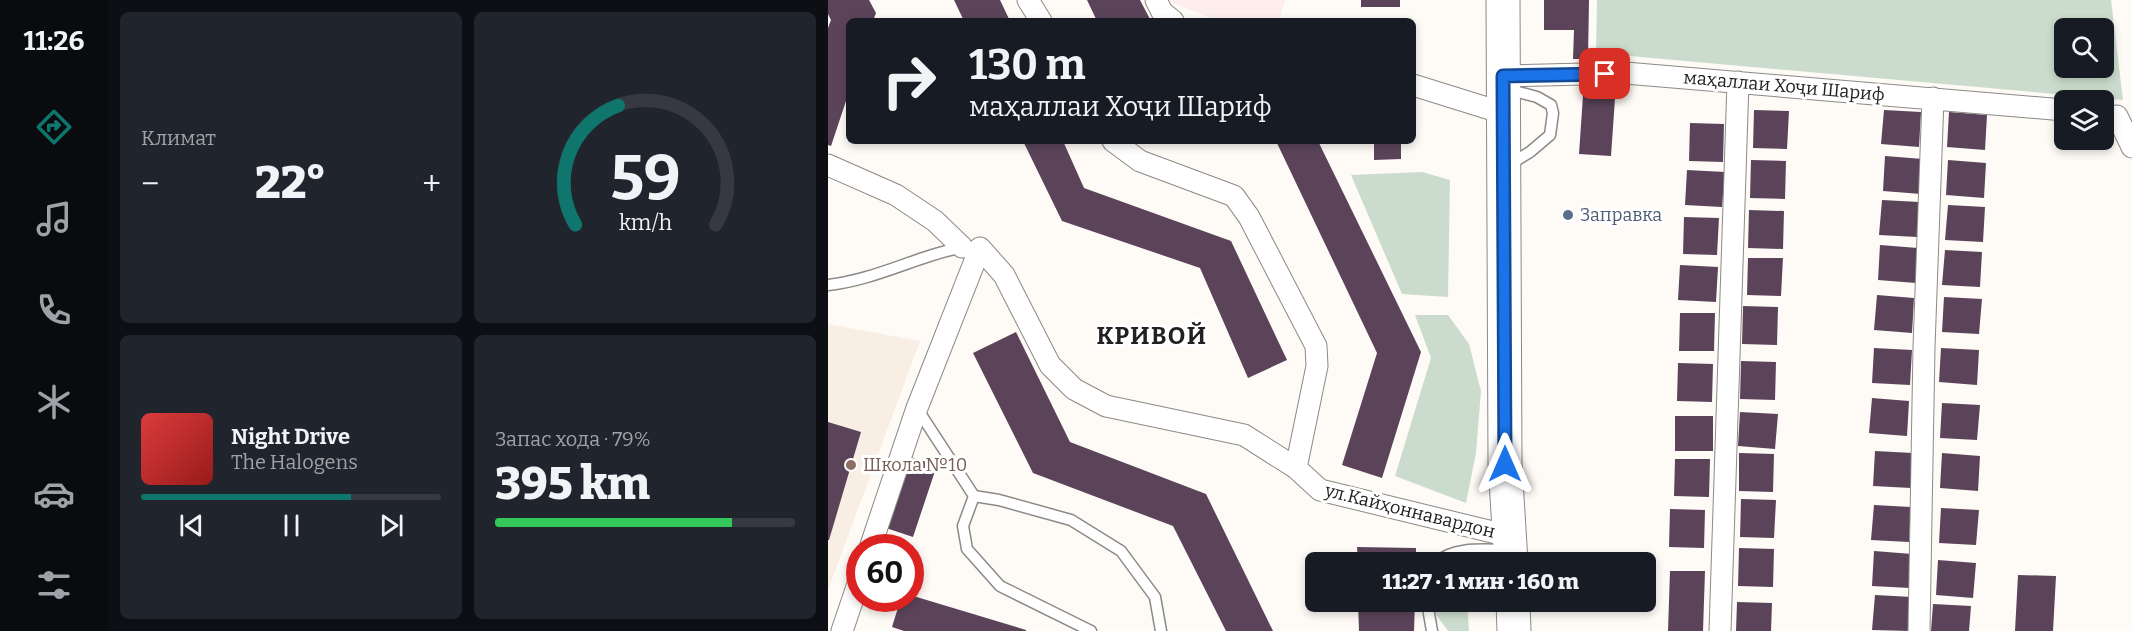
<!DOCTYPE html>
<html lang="ru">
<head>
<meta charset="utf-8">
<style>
	:root { --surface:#171b24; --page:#20242c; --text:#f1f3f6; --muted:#9ea1a6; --line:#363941; --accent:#0f766e }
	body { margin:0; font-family:Bitter,serif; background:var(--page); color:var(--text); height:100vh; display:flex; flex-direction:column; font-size:22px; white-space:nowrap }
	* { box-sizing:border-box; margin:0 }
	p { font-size:20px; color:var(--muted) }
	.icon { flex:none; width:33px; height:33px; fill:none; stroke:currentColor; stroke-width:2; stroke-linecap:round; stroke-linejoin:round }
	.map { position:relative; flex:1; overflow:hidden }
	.side { display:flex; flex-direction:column; gap:12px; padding:12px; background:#0d0f14; width:720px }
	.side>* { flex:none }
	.guide { position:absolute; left:18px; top:18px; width:570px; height:126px; border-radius:9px; box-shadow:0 3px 9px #0003; background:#171b24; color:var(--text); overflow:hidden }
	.fabs { position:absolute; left:1226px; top:18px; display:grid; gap:12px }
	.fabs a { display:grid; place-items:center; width:60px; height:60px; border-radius:9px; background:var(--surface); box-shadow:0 3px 9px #0003; font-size:30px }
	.speed { position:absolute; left:18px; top:534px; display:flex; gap:12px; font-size:30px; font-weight:700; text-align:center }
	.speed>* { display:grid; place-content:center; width:78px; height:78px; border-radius:50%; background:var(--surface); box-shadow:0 3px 9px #0003; line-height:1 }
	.speed .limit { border:9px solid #d22; background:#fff; color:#111 }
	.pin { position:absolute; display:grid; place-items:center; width:51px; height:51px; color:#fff; margin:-26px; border-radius:12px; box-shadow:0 3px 9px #0006 }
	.me { position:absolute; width:66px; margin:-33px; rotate:0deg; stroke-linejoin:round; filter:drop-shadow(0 0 4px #0008) }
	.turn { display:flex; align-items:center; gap:21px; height:126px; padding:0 24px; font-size:27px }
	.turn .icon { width:78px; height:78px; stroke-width:2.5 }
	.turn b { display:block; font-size:42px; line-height:51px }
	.big { font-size:45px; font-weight:800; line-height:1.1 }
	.side .card { flex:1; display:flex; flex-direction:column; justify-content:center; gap:9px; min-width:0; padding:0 21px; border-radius:9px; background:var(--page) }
	.side .dial { align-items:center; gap:0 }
	.dial svg { height:156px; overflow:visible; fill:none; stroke:var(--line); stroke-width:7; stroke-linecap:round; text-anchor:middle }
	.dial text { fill:var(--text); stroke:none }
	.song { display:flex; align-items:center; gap:18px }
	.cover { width:72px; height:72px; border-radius:9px; background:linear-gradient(135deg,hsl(0 70% 55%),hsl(0 70% 35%)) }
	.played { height:6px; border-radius:3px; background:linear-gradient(90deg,var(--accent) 70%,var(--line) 70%) }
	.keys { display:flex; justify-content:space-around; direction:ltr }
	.heat { display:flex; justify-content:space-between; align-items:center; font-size:33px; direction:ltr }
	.charge { height:9px; border-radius:4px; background:linear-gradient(90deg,#34c759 79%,var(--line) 0) }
	.side .tiles { flex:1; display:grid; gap:12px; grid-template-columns:repeat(2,1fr) }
	.trip { position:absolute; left:477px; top:552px; width:351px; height:60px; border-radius:9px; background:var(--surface); box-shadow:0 3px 9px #0003; font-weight:800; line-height:60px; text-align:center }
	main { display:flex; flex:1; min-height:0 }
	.tab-bar { display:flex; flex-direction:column; width:108px; justify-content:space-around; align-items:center; background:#090b0e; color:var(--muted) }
	.tab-bar .icon { width:42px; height:42px }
	.tab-bar .selected { color:var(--accent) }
	.tab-bar b { font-size:27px; color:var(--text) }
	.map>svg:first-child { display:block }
	.commercial { fill:#fdedec }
	.built { fill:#f8eee4 }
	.green { fill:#cbdccc; fill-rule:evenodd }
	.building { fill:#5b445a }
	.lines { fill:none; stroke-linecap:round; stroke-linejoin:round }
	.lane-casing { stroke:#8d8986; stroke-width:13 }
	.street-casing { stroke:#8d8986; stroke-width:23 }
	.primary-casing { stroke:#8d8986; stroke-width:35 }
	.lane { stroke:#fff; stroke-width:10 }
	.street { stroke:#fff; stroke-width:21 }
	.primary { stroke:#fff; stroke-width:33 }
	.route-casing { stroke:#114b97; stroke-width:15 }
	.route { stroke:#1a73e8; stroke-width:10 }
	.service-dot { fill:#5c6f8a; stroke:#fff; stroke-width:2 }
	.education-dot { fill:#8d6e63; stroke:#fff; stroke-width:2 }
	.labels { text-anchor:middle; stroke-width:6; stroke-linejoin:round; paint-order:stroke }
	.street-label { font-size:18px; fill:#232120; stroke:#fff }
	.service-label { font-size:18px; fill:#4e5e75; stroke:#fff; text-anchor:start }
	.education-label { font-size:18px; fill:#785e54; stroke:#fff; text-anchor:start }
	.district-label { font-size:24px; font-weight:bold; letter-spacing:1.5px; fill:#232120; stroke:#fff }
</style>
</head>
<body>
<main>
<nav class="tab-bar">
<b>11:26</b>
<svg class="icon selected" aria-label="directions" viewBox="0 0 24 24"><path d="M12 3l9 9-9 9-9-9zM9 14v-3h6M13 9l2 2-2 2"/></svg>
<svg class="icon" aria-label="music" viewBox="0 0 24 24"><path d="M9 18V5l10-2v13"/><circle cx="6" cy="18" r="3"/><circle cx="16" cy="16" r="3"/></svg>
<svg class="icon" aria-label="phone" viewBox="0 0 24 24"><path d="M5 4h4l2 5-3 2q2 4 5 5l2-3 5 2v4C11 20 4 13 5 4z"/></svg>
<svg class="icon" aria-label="climate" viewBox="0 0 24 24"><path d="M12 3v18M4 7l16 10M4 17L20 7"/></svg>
<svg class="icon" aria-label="car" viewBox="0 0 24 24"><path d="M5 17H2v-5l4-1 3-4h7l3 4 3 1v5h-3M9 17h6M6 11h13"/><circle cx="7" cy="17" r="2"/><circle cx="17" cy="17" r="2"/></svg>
<svg class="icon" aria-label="filters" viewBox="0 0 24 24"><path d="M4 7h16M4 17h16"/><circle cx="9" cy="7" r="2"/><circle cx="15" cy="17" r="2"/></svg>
</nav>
<section class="side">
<div class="tiles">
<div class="card"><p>Климат</p>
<div class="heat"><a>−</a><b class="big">22°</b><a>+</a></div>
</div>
<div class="card dial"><svg viewBox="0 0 100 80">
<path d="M14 69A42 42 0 1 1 86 69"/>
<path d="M14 69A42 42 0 0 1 36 8" stroke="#0f766e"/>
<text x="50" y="56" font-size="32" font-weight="700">59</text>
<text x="50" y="72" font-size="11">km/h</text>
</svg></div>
<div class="card">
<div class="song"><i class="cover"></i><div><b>Night Drive</b><p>The Halogens</p></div></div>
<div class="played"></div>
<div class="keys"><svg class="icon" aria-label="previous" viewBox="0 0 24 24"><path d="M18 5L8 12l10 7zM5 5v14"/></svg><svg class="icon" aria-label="pause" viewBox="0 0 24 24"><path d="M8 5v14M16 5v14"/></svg><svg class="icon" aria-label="next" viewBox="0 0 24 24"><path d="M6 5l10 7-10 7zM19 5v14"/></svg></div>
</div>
<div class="card"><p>Запас хода · 79%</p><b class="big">395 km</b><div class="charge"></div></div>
</div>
</section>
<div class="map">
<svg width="1304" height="631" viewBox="0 0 1304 631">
	<rect width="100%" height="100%" fill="#fefaf6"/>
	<path class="commercial" d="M344,0H457L451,21H392L347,4Z"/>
	<path class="built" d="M0,324L92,341L0,590Z"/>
	<path class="green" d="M769,0H1283L1295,100L768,53ZM1236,28H1275V68H1236Z
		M594,172L622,180L620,297L574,294L523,175Z
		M587,315H620L641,344L653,391L648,453L638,503L567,476L603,358Z
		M604,602H639L641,631H620L607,613Z"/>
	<path class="building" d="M0,0H41L48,13L45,21H21V92L3,146L0,145V28L3,20L0,14Z
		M126,0H172L182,21H136Z
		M259,0H312L323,21H269Z
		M533,0H572V7H533Z
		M716,0H761L760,59H745L746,30H716Z
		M756,81L788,84L783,156L751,154Z
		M926,110L961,111L959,149L925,148Z
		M1056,110L1093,112L1091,147L1053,144Z
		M1121,112L1159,115L1157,150L1119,147Z
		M862,123L896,124L895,162L861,161Z
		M195,141H235L256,188L403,241L459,360L420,378L372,268L234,221Z
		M448,141H490L593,352L554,478L514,465L549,353Z
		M546,141H573V159L546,160Z
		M1057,156L1095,159L1093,194L1055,191Z
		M923,160L958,161L957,199L922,198Z
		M1120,160L1158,163L1156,198L1118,195Z
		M859,170L897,172L894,207L857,205Z
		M1054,200L1091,202L1089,237L1051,235Z
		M1120,205L1157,207L1155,242L1117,240Z
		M921,210L956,211L955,249L920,248Z
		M856,217L891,218L889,255L855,254Z
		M1052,245L1090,248L1088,283L1050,280Z
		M1117,250L1154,252L1152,287L1114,285Z
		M920,258H955L953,296L919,295Z
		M852,265L890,267L888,302L850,300Z
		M1049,295L1086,298L1084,333L1046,330Z
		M1116,297L1154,299L1151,334L1114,332Z
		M915,306L950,307L949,345L914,344Z
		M852,313H887L886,351H851Z
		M188,332L242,442L378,494L445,631H398L345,526L205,473L145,353Z
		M1046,348L1084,350L1082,385L1044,383Z
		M1113,348L1151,350L1149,385L1111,382Z
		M913,361L948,362L947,400L912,399Z
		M850,363L885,364L884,402L849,401Z
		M1044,398L1081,401L1079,436L1041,433Z
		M1114,403L1152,405L1149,440L1112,438Z
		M912,412L950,414L947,449L910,446Z
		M847,416H885V451H847Z
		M0,422L33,432L1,540H0Z
		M1047,451L1085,453L1083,488L1045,486Z
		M911,453L946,454L945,492L911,491Z
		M1114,453L1152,456L1150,491L1112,488Z
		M79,456L109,465L85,537L55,527Z
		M847,459H882L881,497L846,496Z
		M913,499L948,500L946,538L912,537Z
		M1046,505L1083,507L1081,542L1043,540Z
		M1113,508L1151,510L1148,545L1111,543Z
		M842,509L877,510L876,548L841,547Z
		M529,547L588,548V562H530Z
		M911,548L946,549L945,587L910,586Z
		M1046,551L1084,554L1082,588L1044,586Z
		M1110,560L1148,563L1145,598L1108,595Z
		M842,571H877L875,631H840Z
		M1190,575L1228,576L1225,631H1187Z
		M82,595L198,630V631H76L64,627L73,598H82Z
		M1047,595L1084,597L1082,631L1044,630Z
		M530,602H587L586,631H531Z
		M909,602L944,603L943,631H908Z
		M1105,604L1143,606L1141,631H1103Z"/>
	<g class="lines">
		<g class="lane-casing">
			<path id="lane" d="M679,89L709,97L723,105L725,113L722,135L702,152L681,165
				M0,285C47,280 89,256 135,247
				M90,410L146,496L171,500L243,520L293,551L327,597L333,631
				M146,496L135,526L139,549L172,586L263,631
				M609,562C627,546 657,550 680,550
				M599,602L604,631"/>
		</g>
		<g class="street-casing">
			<path id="street" d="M200,0L213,21
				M328,0L334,12L345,21
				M675,76L797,73L1236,110
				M585,85L675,113
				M1289,116L1304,147
				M285,141L312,161L406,196L421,217L488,346L489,366L468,468
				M0,165L68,195L107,221L134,247
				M42,548L89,408L152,248L176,275L222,365L246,389L278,406L416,435L468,468L492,490L681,536
				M14,631L32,578
				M892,631L910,82
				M1091,631L1096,347L1105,98"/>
		</g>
		<g class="primary-casing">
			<path id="primary" d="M675,0L677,464L683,562
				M685,602L686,631"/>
		</g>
		<use href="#lane" class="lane"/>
		<use href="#street" class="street"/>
		<use href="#primary" class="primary"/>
	</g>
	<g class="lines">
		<g class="route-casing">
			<path id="route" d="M677,464L675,76L777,74"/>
		</g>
		<use href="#route" class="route"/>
	</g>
	<circle class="service-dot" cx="740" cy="215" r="6"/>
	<circle class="education-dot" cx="23" cy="465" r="6"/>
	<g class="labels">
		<g class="street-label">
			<text transform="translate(956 86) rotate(5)" y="6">маҳаллаи Хоҷи Шариф</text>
			<text transform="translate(582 511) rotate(14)" y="6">ул.Кайҳоннавардон</text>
		</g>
		<g class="service-label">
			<text x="752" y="221">Заправка</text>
		</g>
		<g class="education-label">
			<text x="35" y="471">Школа №10</text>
		</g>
		<g class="district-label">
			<text x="324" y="344">КРИВОЙ</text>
		</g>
	</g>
</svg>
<div class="fabs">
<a><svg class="icon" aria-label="search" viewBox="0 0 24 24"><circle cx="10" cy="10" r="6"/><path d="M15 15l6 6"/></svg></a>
<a><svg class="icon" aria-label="layers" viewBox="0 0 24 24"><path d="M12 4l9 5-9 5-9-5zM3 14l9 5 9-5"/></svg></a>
</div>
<div class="speed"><div class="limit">60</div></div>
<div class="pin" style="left:777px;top:74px;background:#d93025"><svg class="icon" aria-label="arrive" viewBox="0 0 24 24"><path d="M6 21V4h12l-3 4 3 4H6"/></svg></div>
<svg class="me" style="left:677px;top:464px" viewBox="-20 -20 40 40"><path d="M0-17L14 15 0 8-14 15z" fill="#1a73e8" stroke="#fff" stroke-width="4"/></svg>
<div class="trip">11:27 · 1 мин · 160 m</div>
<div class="guide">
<div class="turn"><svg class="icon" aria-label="right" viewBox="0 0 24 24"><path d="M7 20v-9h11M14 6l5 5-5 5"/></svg><div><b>130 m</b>маҳаллаи Хоҷи Шариф</div></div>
</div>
</div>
</main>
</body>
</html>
